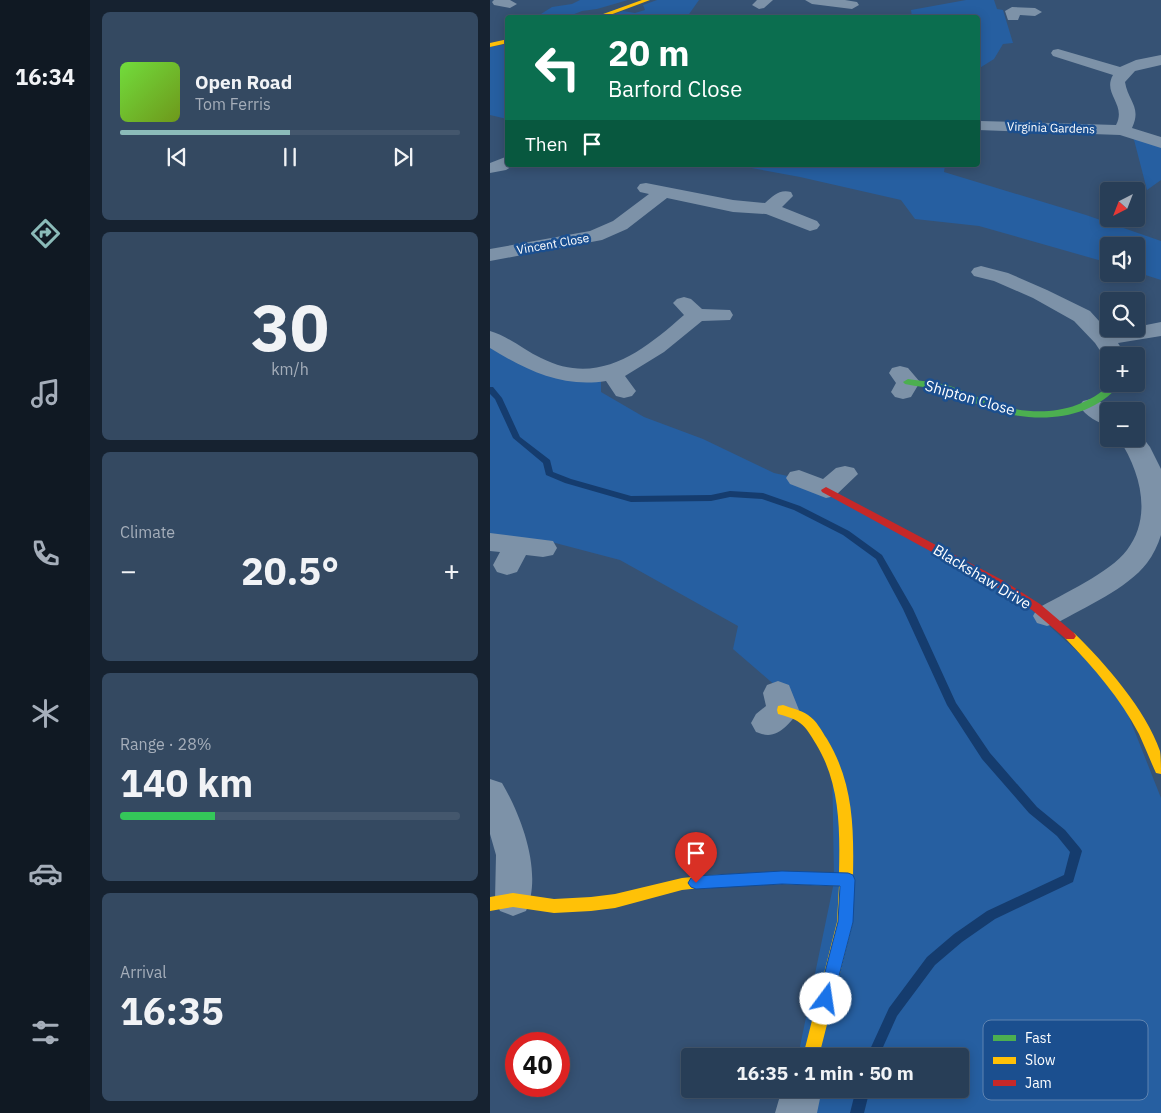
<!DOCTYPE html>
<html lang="en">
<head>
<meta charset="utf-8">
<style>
	:root { --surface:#283e57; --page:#344961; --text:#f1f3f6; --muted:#a5aeba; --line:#44576d; --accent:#8bbbb9 }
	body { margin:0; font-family:"IBM Plex Sans",sans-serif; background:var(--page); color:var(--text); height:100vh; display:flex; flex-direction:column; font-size:19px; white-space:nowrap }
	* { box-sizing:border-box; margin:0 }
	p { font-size:16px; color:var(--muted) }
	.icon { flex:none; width:28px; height:28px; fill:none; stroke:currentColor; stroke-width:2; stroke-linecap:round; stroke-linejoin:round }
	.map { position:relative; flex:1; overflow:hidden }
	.drawer { display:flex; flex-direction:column; gap:12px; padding:12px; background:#162230; width:400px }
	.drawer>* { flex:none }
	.banner { position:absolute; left:15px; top:15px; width:475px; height:152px; border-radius:5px; box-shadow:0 2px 12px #0003,0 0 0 1px var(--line); background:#0b6e4f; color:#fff; overflow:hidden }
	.needle { width:32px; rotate:222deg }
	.buttons { position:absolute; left:610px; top:182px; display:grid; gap:10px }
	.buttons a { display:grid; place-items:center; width:45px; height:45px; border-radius:5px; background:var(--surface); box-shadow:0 2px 12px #0003,0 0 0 1px var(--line); font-size:25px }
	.speed { position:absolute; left:15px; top:1032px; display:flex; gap:10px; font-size:25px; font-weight:700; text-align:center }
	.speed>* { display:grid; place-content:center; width:65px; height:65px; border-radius:50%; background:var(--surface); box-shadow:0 2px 12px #0003,0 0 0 1px var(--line); line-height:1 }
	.speed .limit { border:8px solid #d22; background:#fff; color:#111 }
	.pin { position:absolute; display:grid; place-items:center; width:42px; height:42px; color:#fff; margin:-51px -21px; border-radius:50% 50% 50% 0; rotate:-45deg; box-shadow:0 0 5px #0007 }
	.pin .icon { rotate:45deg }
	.me { position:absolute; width:55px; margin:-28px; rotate:14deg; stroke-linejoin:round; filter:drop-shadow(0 0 4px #0008) }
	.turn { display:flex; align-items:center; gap:18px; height:105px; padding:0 20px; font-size:22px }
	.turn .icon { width:65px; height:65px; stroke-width:2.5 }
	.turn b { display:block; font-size:35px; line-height:42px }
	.then { display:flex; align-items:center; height:48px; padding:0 20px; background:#0003; gap:10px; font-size:19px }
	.big { font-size:38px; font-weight:700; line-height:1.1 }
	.drawer .tile { flex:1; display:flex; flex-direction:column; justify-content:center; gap:8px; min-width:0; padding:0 18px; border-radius:8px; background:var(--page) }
	.drawer .dial { align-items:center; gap:0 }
	.dial b { font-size:65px; line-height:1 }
	.song { display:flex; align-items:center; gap:15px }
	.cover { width:60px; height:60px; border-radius:8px; background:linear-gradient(135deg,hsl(100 70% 55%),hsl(80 70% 35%)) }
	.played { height:5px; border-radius:2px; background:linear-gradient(90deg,var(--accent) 50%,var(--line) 50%) }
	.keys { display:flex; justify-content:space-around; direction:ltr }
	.heat { display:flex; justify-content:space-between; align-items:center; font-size:28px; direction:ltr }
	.charge { height:8px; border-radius:4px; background:linear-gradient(90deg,#34c759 28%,var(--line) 0) }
	.trip { position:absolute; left:191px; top:1048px; width:288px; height:50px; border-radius:5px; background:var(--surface); box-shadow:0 2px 12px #0003,0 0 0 1px var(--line); font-weight:700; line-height:50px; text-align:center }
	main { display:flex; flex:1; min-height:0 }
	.dock { display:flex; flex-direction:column; width:90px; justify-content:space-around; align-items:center; background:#101923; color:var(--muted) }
	.dock .icon { width:35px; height:35px }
	.dock .on { color:var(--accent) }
	.dock b { font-size:22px; color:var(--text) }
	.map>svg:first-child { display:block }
	.green { fill:#265fa1 }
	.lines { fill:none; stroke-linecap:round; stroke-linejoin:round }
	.stream { fill:#153c6e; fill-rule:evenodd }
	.street { fill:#7d92a8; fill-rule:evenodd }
	.fast { fill:#4caf50; fill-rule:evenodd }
	.slow { fill:#ffc107; fill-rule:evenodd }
	.jam { fill:#c62828; fill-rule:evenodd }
	.route { fill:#1a73e8; stroke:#114b97 }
	.labels { text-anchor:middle; stroke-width:5; stroke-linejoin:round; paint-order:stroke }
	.far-street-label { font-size:12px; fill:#fff; stroke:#1b4f8f }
	.street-label { font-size:15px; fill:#fff; stroke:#1b4f8f }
	.key { fill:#1b4f8f; stroke:#5f84b1; stroke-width:1 }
	.key-label { font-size:14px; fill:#fff }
</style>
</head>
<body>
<main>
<nav class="dock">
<b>16:34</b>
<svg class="icon on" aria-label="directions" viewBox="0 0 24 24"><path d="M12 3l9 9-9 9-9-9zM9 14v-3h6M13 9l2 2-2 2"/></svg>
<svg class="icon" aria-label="music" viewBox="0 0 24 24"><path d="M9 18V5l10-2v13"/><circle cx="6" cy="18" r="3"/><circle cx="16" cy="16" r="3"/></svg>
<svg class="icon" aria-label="phone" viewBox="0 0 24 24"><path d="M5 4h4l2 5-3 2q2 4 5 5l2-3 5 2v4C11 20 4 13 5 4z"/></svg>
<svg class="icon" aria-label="climate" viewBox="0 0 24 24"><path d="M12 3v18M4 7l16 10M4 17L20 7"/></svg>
<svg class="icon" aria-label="car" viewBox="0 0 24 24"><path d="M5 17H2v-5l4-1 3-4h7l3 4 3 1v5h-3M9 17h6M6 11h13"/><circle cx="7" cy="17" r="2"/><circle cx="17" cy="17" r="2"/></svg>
<svg class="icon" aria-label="filters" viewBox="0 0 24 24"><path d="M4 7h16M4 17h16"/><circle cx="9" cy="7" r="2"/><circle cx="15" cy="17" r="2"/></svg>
</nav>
<section class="drawer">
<div class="tile">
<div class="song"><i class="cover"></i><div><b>Open Road</b><p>Tom Ferris</p></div></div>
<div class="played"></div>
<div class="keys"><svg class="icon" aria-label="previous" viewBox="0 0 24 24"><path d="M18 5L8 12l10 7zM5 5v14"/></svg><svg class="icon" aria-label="pause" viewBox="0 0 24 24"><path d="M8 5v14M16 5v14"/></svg><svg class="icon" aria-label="next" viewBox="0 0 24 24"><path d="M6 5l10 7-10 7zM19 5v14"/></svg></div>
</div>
<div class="tile dial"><b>30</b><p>km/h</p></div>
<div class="tile"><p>Climate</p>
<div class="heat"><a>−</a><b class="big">20.5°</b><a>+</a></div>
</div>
<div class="tile"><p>Range · 28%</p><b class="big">140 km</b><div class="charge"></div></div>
<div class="tile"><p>Arrival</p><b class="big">16:35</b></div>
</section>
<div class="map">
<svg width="671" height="1113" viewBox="0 0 671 1113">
	<rect width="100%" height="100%" fill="#365274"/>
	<path class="green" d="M90,0H138L107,9L92,11L77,17H31L51,14L62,7L82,4Z
		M167,0H209L197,17L114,18L133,11L145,13L155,10L153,5Z
		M476,0H504L507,9L513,10L523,43L513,44L504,59L488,69V18L422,17L421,10Z
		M17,44V70L14,79L17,81V119L0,115V47Z
		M642,132L671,142V180L657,190Z
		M245,165H455L454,172L596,215L671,241V280L646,272V246H619V263L489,226L425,219L411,200L310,177Z
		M0,344L111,381V392L154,417L213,439L284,473L329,483L518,588L628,689L671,798V1113H296L301,1089H470V1056H308L344,882L342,759L302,700L243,649L248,626L130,560L54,540L46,549L0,546Z"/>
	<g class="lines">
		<path class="stream" d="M0,387H3L12,398L30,437L60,460L63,472L81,479L141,496L221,495L240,491L273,493L310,506L359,531L392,555L423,609L466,703L500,753L547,807L575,830L590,848L592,851L583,882L505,919L472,942L445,965L407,1016L389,1056H377L399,1008L437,957L464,934L497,911L574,875L580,852L567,836L539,813L492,759L457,705L413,609L386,559L353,535L304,510L272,499L240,497L221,501L141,502L75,483L56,475L53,463L23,438L5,399L0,394Z
			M366,1089H380L374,1113H360Z"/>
		<path class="street" d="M4,0H20L27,4L20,8L4,5L2,2Z
			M267,0H283L274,8L269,9L262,5Z
			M315,0H355L367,2L369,5L362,9L322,4Z
			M522,7L545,8L552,12L545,16L530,15L528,20H518L515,11Z
			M568,49L630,67L646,60L671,55V65L645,71L635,82C638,101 652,107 642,128L671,137V148L630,135L488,130V122L490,121L626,125C637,104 612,94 623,75L563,56L561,53L563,50Z
			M18,156V165H24L16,170L0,173V163Z
			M156,183L243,200L275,203C283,196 289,189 301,192L303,196L292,207L327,221L330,225L327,229L320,231L276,214L243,212L177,198L137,229L112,240L0,261V249L100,231L123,221L159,194L150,192L147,188L150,184Z
			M491,266L518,273L557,290L600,311L619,332L646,329V327L671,322V336L628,343L636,356H619V361H617L605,343L584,321L543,298L504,281L484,276L481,272L484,268Z
			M194,297L201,299L212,309L240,310L243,315L240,320L212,321L174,352L135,376L146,391L142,396L134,398L126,396L116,381C72,388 36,370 0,348V331C18,336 34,350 51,358C108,387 152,352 194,315L183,303L187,299Z
			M410,366L418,368L430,382L421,397L413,399L405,397L401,392L406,383L399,373L402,368Z
			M601,399L609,401L624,411H619V426C608,423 596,416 589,406L593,401Z
			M646,433L650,434L660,447L671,469V535C668,545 663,555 657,563C637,589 595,607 567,623L557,626L547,623L543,616L547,609C572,594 620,573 637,550C663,516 650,471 629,439H646Z
			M355,466L364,468L368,474L345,496L336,498L300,484L296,478L300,472L309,470L333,479L346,468Z
			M0,533L63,541L67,548L63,555L53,557L36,555L27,572L17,575L7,572L3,565L10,552L0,551Z
			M288,681L299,685L309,710C303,720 291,735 278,735C274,735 269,733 266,732L261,723L266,714L276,706L273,693L277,685Z
			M0,779L12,783C32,817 53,874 36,911L23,916L10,911L5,900L6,855L0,834Z
			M292,1089H332L327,1113H285Z"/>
		<path class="fast" d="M418,379C432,381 446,382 460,386C474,391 488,398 502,403C542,417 589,415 620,384H630C599,423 542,423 499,409C483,403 468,394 452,390C440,387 427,387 415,384L413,382Z"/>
		<path class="slow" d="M152,0H160L112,18H102Z
			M18,39V43L0,47V43Z
			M580,632L584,633C615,663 656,710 670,751C671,758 671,767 671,774L666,773C660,760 655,747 649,734C630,698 604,668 576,639L574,636L576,633Z
			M293,705C301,708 311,710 318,715C327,721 331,730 337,739C363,782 364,826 363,876L365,880L363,885V922L329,1056H313L347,922L349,886L292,884L220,887L192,890L125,908L101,911L64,913L23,907L0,911V897L23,893L64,899L101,897L125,894L192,878L220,875L292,872L349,873C350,828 350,783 326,744C321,736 317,728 310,723C304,718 295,716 288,714L287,710L288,706Z"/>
		<path class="jam" d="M336,487L514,581L550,604L584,633L586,636L584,639H576L542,610L506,587L332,492L331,490Z"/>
	</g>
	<path class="route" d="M292,871L358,873L363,875L365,880L363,922L343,999L341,1004L336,1006L330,1004L328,999L348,922L350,886L292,884L206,889L201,887L198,883L201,878L206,876Z"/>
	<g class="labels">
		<g class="far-street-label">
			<text transform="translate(561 128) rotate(2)" y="4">Virginia Gardens</text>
			<text transform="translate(63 244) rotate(-10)" y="4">Vincent Close</text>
		</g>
		<g class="street-label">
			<text transform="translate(480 398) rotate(16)" y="5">Shipton Close</text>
			<text transform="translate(492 577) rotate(31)" y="5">Blackshaw Drive</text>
		</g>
	</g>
	<rect x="493" y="1020" width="165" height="80" rx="8" class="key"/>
	<rect x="503" y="1035" width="23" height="6" fill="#4caf50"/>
	<rect x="503" y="1057" width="23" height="7" fill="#ffc107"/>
	<rect x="503" y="1080" width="23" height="6" fill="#c62828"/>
	<g class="key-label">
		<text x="535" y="1043">Fast</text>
		<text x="535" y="1065">Slow</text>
		<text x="535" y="1088">Jam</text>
	</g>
</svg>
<div class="buttons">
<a><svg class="needle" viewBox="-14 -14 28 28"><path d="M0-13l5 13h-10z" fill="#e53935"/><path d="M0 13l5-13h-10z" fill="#a5aeba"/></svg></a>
<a><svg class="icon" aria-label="sound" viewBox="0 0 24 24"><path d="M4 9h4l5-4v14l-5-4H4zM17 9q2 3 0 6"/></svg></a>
<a><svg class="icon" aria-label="search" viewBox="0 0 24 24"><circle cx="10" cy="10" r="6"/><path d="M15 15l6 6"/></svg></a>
<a>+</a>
<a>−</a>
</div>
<div class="speed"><div class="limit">40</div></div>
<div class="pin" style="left:206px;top:883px;background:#d93025"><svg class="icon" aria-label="arrive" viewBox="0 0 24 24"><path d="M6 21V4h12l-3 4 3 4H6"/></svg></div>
<svg class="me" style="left:336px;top:999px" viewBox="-20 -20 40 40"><circle r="19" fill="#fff"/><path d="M0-13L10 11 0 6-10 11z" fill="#1a73e8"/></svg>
<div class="trip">16:35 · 1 min · 50 m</div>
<div class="banner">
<div class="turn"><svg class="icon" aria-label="left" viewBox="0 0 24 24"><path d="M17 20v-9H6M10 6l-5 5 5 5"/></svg><div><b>20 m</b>Barford Close</div></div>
<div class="then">Then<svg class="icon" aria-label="arrive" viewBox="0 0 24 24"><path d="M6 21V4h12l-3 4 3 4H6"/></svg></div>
</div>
</div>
</main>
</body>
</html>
